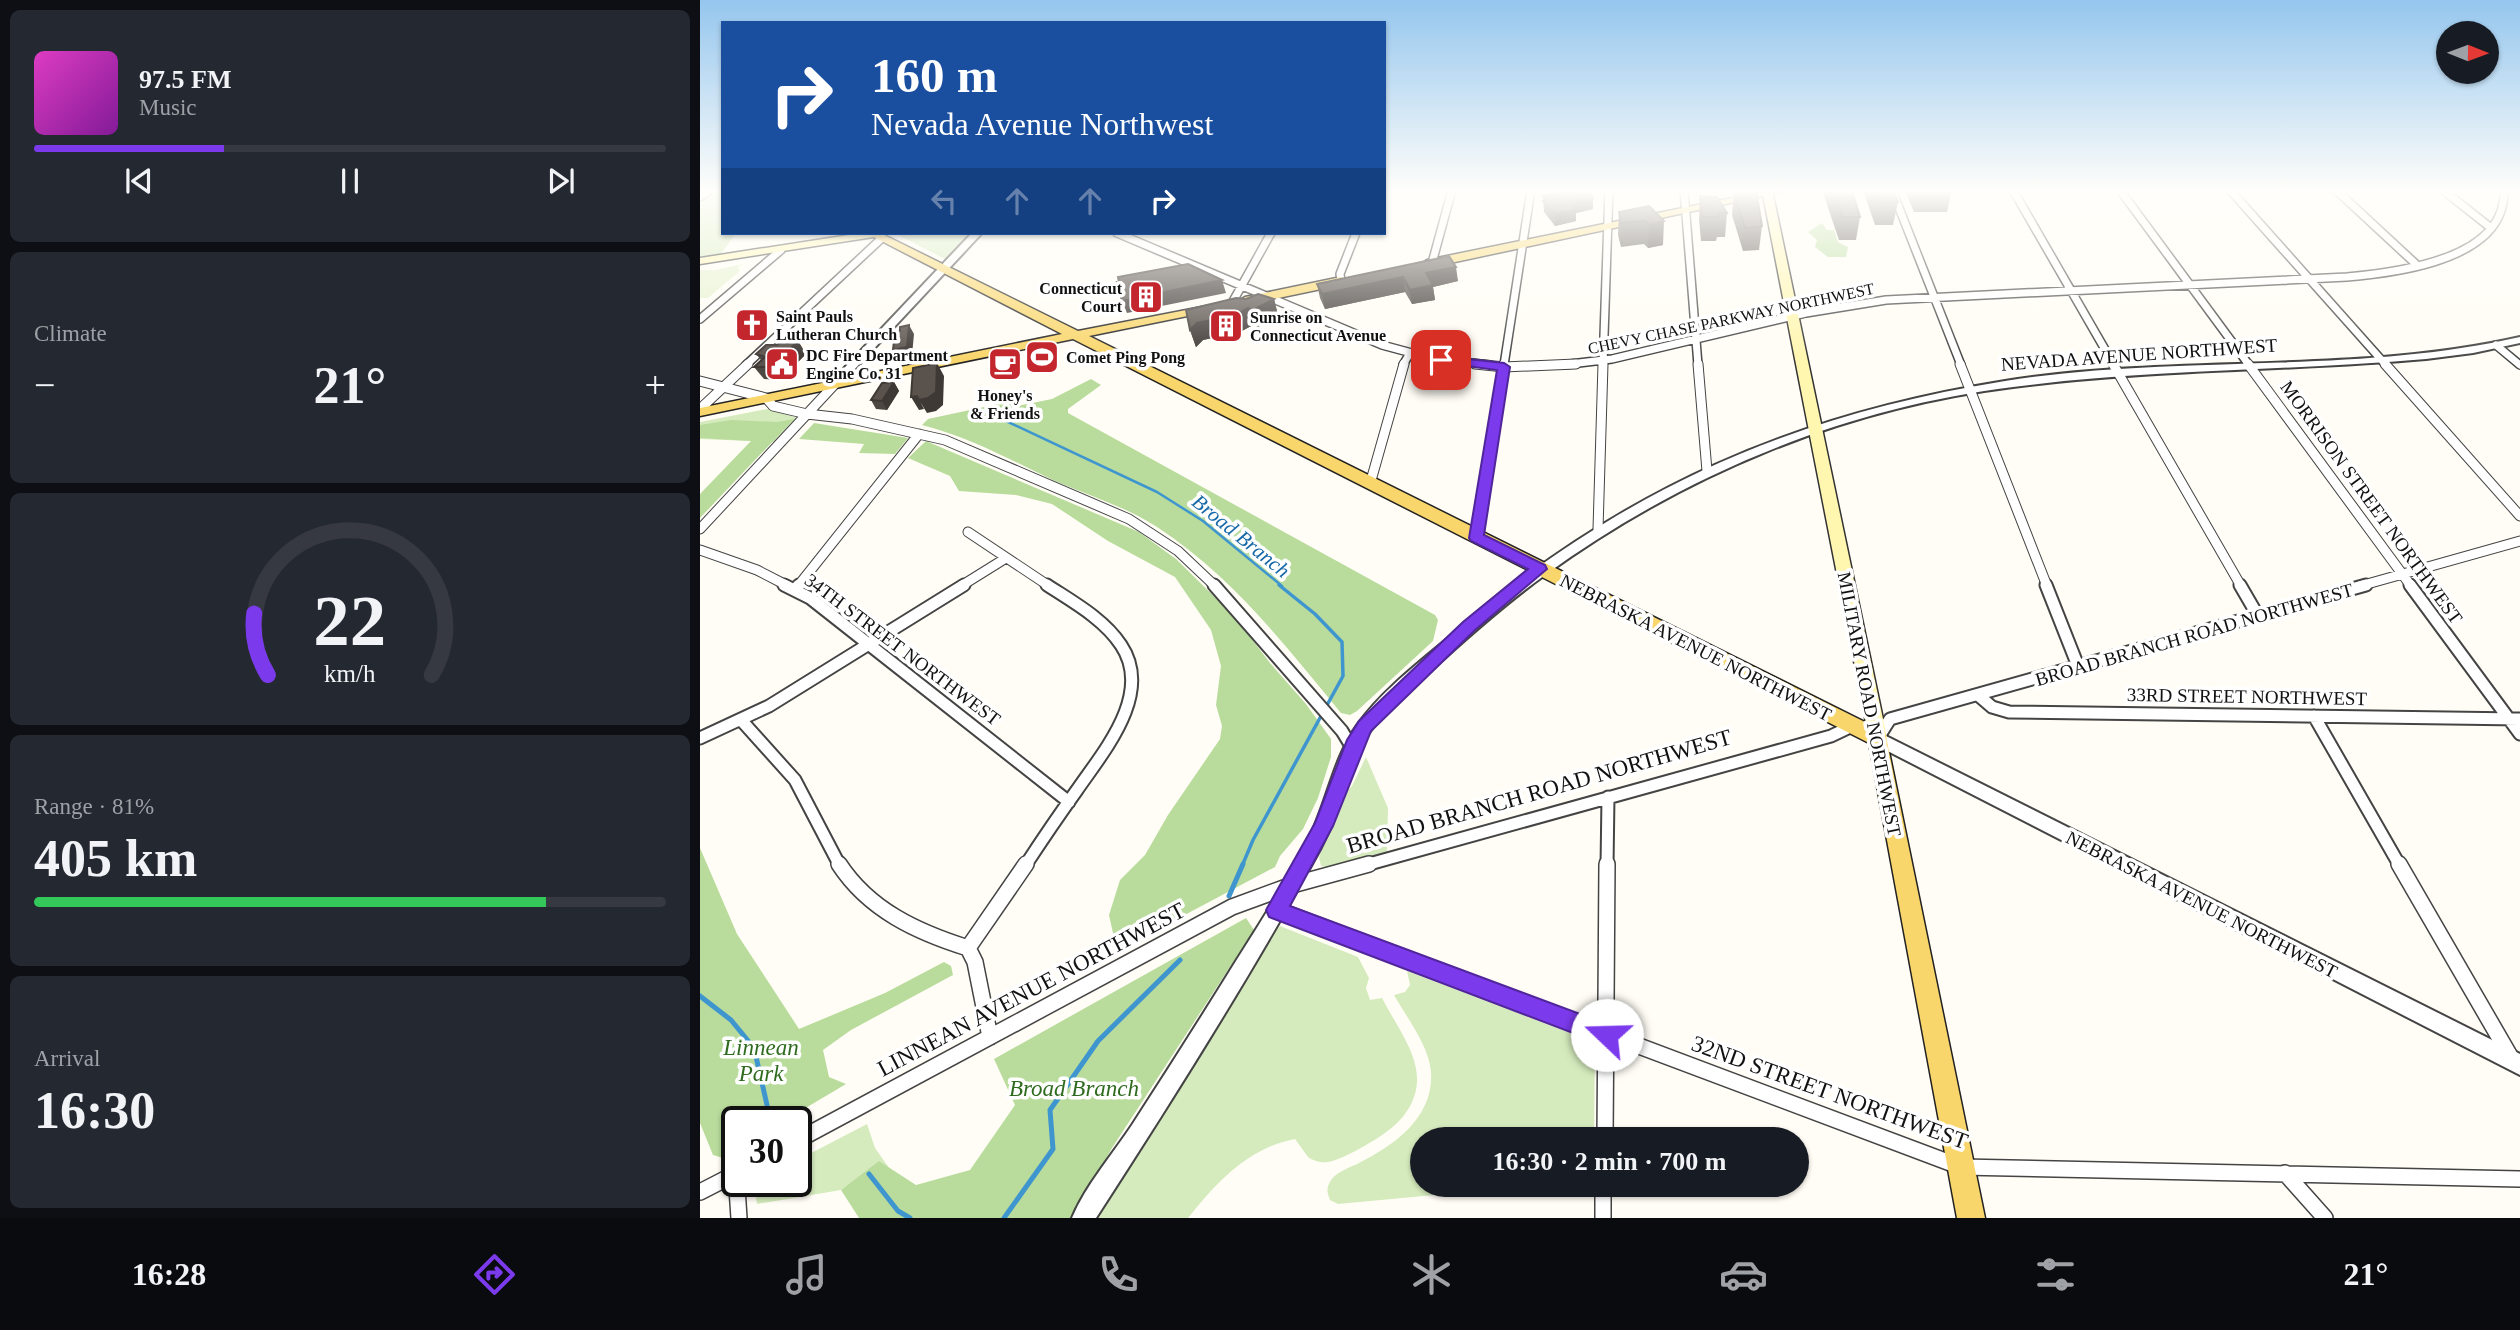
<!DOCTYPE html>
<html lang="en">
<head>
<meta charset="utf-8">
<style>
	:root { --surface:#171b24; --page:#242831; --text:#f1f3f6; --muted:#9ea1a6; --line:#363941; --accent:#7c3aed }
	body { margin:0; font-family:"Times New Roman",serif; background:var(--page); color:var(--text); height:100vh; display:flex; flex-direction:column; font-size:26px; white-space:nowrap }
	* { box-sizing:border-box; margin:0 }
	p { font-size:23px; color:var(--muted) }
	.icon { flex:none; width:38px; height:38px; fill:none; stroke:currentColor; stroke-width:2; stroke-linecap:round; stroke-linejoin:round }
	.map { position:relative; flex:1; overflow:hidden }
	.panel { display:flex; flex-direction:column; gap:10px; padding:10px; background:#0d0f14; width:700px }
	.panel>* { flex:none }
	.top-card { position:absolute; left:21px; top:21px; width:665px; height:214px; border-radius:0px; box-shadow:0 2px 5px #0004; background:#1a4fa0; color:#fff; overflow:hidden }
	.needle { width:46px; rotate:91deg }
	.tools { position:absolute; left:1736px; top:21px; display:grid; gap:14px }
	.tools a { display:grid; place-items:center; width:63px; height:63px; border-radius:50%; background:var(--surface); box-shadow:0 2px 5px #0004; font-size:35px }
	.speed { position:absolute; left:21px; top:1106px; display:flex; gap:14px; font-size:35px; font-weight:700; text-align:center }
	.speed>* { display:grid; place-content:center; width:91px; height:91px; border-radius:50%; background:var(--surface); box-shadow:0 2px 5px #0004; line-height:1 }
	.speed .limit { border:4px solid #111; border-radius:10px; background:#fff; color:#111 }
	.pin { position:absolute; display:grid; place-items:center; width:60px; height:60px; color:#fff; margin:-30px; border-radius:14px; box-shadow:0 4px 10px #0006 }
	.me { position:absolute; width:77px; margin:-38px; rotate:291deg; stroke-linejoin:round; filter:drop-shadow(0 0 5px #0008) }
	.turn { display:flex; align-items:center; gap:24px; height:147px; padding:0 35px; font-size:32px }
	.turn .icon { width:91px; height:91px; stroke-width:2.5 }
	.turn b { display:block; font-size:49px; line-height:60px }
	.lanes { display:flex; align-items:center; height:66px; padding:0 35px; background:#0003; justify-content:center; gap:35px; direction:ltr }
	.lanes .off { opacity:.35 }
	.big { font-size:52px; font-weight:700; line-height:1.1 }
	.panel .card { flex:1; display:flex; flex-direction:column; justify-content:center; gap:10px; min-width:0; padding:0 24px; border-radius:10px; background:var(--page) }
	.panel .dial { align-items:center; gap:0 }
	.dial svg { height:182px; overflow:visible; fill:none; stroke:var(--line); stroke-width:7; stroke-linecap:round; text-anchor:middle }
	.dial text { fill:var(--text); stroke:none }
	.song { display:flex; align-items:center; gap:21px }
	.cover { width:84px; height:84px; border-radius:10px; background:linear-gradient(135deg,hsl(310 70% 55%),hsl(290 70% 35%)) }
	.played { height:7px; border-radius:4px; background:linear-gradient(90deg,var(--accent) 30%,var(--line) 30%) }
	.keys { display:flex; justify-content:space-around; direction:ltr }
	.heat { display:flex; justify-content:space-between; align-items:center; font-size:38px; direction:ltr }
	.charge { height:10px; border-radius:5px; background:linear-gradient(90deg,#34c759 81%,var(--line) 0) }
	.trip { position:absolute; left:710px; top:1127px; width:399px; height:70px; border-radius:35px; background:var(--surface); box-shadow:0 2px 5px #0004; font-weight:700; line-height:70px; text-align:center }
	.tabs { display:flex; height:112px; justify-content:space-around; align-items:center; background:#090b0e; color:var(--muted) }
	.tabs .icon { width:49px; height:49px }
	.tabs .selected { color:var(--accent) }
	.tabs b { font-size:32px; color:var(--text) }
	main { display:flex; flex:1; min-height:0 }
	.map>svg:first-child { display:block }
	.green { fill:#d5ebbd }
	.forest { fill:#b9dc9c }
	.pitch { fill:#e6f2cf }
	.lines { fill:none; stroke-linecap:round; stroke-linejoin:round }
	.stream-far2 { stroke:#3f96cf; stroke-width:2.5 }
	.stream-far1 { stroke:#3f96cf; stroke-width:3.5 }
	.stream { stroke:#3f96cf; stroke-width:5 }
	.minor-far3-casing { stroke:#444; stroke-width:10 }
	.minor-far2-casing { stroke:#444; stroke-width:11 }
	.minor-far1-casing { stroke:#444; stroke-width:15 }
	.minor-casing { stroke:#444; stroke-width:18 }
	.tertiary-casing { stroke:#444; stroke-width:4 }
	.secondary-casing { stroke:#333; stroke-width:3 }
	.primary-casing { stroke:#222; stroke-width:3 }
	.minor-far3 { stroke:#fff; stroke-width:7 }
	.minor-far2 { stroke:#fff; stroke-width:9 }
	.minor-far1 { stroke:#fff; stroke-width:11 }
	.minor { stroke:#fff; stroke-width:15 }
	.tertiary { fill:#fff; fill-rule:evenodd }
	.secondary { fill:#fff6b0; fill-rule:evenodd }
	.primary { fill:#f9d66b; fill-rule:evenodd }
	.wall { fill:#4d4742 }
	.shaded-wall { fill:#3f3936 }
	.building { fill:#5a524d; stroke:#3f3936; stroke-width:2 }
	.route { fill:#7c3aed; stroke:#51269a; stroke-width:2 }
	.labels { text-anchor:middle; stroke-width:7; stroke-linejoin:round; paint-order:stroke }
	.far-poi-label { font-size:16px; font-weight:bold; fill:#111; stroke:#fff; text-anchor:start }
	.far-street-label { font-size:16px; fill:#111; stroke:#fff }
	.street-label { font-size:19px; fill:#111; stroke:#fff }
	.water-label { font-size:21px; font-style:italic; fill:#1768a6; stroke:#fff }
	.near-street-label { font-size:23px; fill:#111; stroke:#fff }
	.near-park-label { font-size:23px; font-style:italic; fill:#2f6b1f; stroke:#fff }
</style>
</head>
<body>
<main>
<section class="panel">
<div class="card">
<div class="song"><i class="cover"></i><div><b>97.5 FM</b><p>Music</p></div></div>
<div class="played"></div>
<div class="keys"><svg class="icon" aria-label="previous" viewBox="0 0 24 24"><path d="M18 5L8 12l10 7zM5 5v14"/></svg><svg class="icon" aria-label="pause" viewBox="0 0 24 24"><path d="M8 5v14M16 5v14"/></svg><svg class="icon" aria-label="next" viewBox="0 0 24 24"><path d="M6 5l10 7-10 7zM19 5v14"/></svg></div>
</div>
<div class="card"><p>Climate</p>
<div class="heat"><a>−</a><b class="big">21°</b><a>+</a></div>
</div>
<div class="card dial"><svg viewBox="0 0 100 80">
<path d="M14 69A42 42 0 1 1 86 69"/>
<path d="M14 69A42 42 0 0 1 8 42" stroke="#7c3aed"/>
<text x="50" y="56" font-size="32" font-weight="700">22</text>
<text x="50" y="72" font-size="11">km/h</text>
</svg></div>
<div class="card"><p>Range · 81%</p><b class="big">405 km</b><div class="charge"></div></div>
<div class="card"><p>Arrival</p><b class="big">16:30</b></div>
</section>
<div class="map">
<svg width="1820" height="1218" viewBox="0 0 1820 1218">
	<rect width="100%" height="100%" fill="#fffdf5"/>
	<path class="green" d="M19,190H23V233H36L20,255L0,257V204Z
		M204,233H273L247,260L198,235Z
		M67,409L98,418L75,442L0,439V422Z
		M666,757L688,808L687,852L627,867L621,866L619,857L646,792L652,786Z
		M580,926L658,957L669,978L666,988L670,1000L682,998C694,1022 716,1050 717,1077C718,1093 710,1110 699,1121C688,1134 645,1159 628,1162C622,1163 613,1161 608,1157L595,1139C548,1148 517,1182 488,1218H396L571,934Z
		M707,971L891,1041L895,1045L894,1139H723V1185H843L638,1204L630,1200C628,1194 626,1190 629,1184C633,1173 649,1168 659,1163C695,1145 734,1117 731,1072C729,1046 707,1018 694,995L705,992L710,985Z
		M167,1124L175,1148L194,1175L146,1186L141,1190L57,1204L54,1185L62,1181H96V1161Z"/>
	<path class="forest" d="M1122,223L1127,230H1134L1138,242L1148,247L1146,257H1128L1115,247L1117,240L1108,232Z
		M391,379L401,385L368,409V413L735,615L738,620L733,641L657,711L650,715L641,713C586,646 531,575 457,527C425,506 389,496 355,481C311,460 269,437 222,425L228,419L312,401L317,406L352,399Z
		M94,419L0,518V494L51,441L0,438V425L31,420L77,422Z
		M114,423L208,438L195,454L159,453L164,444L99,439Z
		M226,441L439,532L476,559L534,616L570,663L606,704L631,739V757L618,798L603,829L580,856L575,867L417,951L409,915L420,880L445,855L468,815L520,739L522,726L516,705L521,666L511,630L475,577L408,541L352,504L316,495L259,491L250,476L208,458Z
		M0,848L37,934L99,1029L185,993L244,962L251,966L253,975L151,1030L123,1050L129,1077L146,1084L82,1122H37V1156L30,1160L13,1155L0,1123Z
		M546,918L554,930L412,1148L373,1218H159L141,1190L179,1161L216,1185L270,1170L315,1105L294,1059Z"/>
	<path class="pitch" d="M43,264L38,267L40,271L8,298H0V270H15Z"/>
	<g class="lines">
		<path class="stream-far2" d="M306,421L457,492L503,521L582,586"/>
		<path class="stream-far1" d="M542,866L553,840L643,676L642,642L615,614L579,585"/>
		<path class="stream" d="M529,896L543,864
			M0,996L31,1020L54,1048L67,1105
			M169,1174L198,1211L210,1218
			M304,1218L353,1149L350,1110L398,1041L480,960"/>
		<g class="minor-far3-casing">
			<path id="minor-far3" d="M984,190L998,365
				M1192,190L1261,365
				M1313,190L1414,365
				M1420,190L1549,365
				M1530,190L1686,365
				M1636,190L1718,266
				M1743,190L1791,228
				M0,197L10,190
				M417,233L682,345L734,359L790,365
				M732,263L752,190
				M641,281L640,274L656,233
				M532,303L571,233
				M0,319L81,250
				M1796,345L1820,365
				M46,365L182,238
				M703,365L710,353
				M804,365L831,190
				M862,365L912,359L1106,313L1186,300L1647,277C1692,273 1784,262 1801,211C1803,205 1804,197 1805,190
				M903,365L909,190"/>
		</g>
		<g class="minor-far2-casing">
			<path id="minor-far2" d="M775,364L804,367L876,364
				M998,364L1007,471
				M1260,364L1347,586
				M1413,364L1541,586
				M1548,364L1711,586
				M1685,364L1820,516
				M0,381L66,398L73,406L107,414L152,419L245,440L429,519L478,551L515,586
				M0,409L48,364
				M670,484L704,364
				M0,529L135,384
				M898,529L903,364
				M268,532L349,586
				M777,538L804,364
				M0,550L57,570L88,586
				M98,586L219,434
				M261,586L306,558
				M1660,586L1820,541"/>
		</g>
		<g class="minor-far1-casing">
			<path id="minor-far1" d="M84,585L110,598L369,802
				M514,585L642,731L653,749
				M1346,585L1378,666
				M1540,585L1558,616
				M1710,585L1820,734
				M95,589L99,585
				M1278,695L1292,707L1309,712L1820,719
				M1614,716L1700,866
				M42,721L95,780L140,866
				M0,738L69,706L264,585
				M1178,738L1190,719L1666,585
				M325,866C342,840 359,815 377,790C403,752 454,694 421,645C404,619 373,602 347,585
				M662,866L1131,736L1152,726
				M907,866L908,797"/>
		</g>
		<g class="minor-casing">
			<path id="minor" d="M139,864C169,910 217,932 268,948
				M1699,864L1810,1056
				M577,910L1261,1167L1820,1179
				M290,1037L275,962L268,948L326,864
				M905,1139L907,864
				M96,1141L532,907L592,885L669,864
				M36,1173L39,1218
				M1585,1173L1625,1218
				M903,1185V1218
				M0,1192L37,1173"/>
		</g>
		<g class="tertiary-casing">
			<path id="tertiary" d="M272,233H282L139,386H131V382Z
				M1820,337V343L1773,353L1726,359C1589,371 1450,369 1313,387C1143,408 983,475 845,575C803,605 764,640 726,675C707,692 686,710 671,730C655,751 649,777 640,801C633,823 624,844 612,864C545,985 471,1102 396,1218H372C386,1185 412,1155 432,1125C467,1071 502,1016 536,961C562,920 589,878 611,834C628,798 634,757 658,724C683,689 726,657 759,629C924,489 1092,415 1305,381C1474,354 1654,375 1820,337Z
				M1178,732L1820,1054V1075L1172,743L1170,738L1172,733Z"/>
		</g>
		<g class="secondary-casing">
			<path id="secondary" d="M1062,190H1072L1187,738L1184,743L1178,745L1172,743L1169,738Z
				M162,233H185L180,236L0,264V258Z"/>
		</g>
		<g class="primary-casing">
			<path id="primary" d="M1071,190H1092L727,268L721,264L727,260Z
				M166,233H180L378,331L512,305V311L389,336L1185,732L1285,1218H1257L1169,743L373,339L0,416V408L362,334Z
				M641,277L647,281L645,284L545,305L539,301L545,297Z"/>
		</g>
		<use href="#minor-far3" class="minor-far3"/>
		<use href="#minor-far2" class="minor-far2"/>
		<use href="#minor-far1" class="minor-far1"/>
		<use href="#minor" class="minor"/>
		<use href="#tertiary" class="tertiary"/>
		<use href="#secondary" class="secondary"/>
		<use href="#primary" class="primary"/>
	</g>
	<path class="wall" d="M1124,190H1152L1160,217L1156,240H1139L1123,193Z
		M1163,190H1193L1198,202L1193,225H1175Z
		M1207,190H1252L1247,212H1214L1206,193Z
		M1034,192L1062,226L1059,250L1043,251L1032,215Z
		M843,196L893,198V209L876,213V221L855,226L844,212Z
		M1000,196L1027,213L1025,237H1017L1016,241H1001L999,219Z
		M949,206L963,245L948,248L944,244L921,247L918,235L919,212Z
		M749,256L758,281L733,287L735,300L712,304L705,292L625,309L620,298L617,284Z
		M546,299H574L578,315L558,327L553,325L540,332L503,340L496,347L490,330Z
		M98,341L106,354L80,380L64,379L54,367L61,360L56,354L77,345Z
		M194,382L199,391L187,410L176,409L171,400Z"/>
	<path class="shaded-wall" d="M893,198V209L876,213V221L855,226V214L872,205L874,202Z
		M964,221L963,245L948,248L949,225Z
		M756,267L758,281L733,287L735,300L712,304L710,290L726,273Z
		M703,277L705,292L625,309L622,294Z
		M522,280L526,293L427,313L422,301Z
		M574,299L578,315L558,327L553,310Z
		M548,308L553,325L540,332L503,340L496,347L490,330L497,323Z
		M209,325L214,334L212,355L198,358L193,350Z
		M98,341L106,354L80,380L71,367Z
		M237,363L244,376L243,405L236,411L227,413L219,400Z
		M194,382L199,391L187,410L182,401Z
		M217,396L224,409L219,410L211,397Z"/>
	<path class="building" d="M883,190H887L893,198L874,202L875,204L872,205L876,210L855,214L843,201L847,200L843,196Z
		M1045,190H1056L1062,226L1045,228L1034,192Z
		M1133,190H1152L1160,217H1143Z
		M1176,190H1193L1198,202H1180Z
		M1000,196L1017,197L1027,213H1019L1018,217H1002Z
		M949,206L964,221L949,225L945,221L921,223L919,212Z
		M749,256L756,267L726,273L733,285L710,290L703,277L622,294L617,284Z
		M488,264L522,280L422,301L417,282H419L418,277Z
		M558,294L574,299L553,310L548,308L535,315L497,323L490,330L486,310L536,298L546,299Z
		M209,325L207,347L193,350L195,332L200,331V327Z
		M82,341H98L71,367H54L65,357L56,354L66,345H77Z
		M237,363L236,392L228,398L219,400L217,396L211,397L213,368Z
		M194,382L182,401L171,400L182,383Z"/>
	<linearGradient id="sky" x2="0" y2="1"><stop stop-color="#95c6ee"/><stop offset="0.53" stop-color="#fffefa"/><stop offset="1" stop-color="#fffefa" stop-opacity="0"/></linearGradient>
	<rect width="1820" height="361" fill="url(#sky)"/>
	<path class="route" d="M741,356L804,363L810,367L784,535L845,565L847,569L775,630L671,731L633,826L590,906L915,1027L918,1035L915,1043L907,1046L569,917L566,910L615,823L647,740L659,721L763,622L828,569L771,541L769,538L797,370L736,362L735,360Z"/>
	<defs>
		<g id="building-square" transform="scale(1.75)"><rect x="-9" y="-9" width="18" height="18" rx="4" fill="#c4262e" stroke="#fff"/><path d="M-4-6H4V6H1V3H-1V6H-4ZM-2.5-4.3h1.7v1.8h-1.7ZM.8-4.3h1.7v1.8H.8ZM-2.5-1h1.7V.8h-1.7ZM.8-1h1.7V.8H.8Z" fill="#fff"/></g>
		<g id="church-square" transform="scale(1.75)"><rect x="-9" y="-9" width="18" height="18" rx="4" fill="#c4262e" stroke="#fff"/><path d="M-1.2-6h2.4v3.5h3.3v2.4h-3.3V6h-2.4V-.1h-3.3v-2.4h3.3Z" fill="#fff"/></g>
		<g id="stadium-square" transform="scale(1.75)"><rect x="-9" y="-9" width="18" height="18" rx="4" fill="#c4262e" stroke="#fff"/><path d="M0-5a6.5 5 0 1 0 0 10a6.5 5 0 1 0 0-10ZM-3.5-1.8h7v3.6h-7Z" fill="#fff"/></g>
		<g id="civic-square" transform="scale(1.75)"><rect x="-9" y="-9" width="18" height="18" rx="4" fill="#c4262e" stroke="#fff"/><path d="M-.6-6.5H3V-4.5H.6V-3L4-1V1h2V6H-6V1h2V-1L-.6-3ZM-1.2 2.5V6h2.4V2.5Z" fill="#fff"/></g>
		<g id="cafe-square" transform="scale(1.75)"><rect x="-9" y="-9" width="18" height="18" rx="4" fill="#c4262e" stroke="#fff"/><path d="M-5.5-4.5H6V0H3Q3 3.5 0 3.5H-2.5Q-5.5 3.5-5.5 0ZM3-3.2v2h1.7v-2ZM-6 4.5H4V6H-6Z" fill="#fff"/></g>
	</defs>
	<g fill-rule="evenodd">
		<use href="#building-square" x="446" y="297"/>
		<use href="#church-square" x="52" y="325"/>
		<use href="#building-square" x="526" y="326"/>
		<use href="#stadium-square" x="342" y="357"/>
		<use href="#civic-square" x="82" y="364"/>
		<use href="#cafe-square" x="305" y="364"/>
	</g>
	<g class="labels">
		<g class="far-poi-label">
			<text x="422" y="294" text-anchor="end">Connecticut<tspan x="422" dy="18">Court</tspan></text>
			<text x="76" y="322">Saint Pauls<tspan x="76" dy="18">Lutheran Church</tspan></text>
			<text x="550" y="323">Sunrise on<tspan x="550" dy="18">Connecticut Avenue</tspan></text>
			<text x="106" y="361">DC Fire Department<tspan x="106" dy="18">Engine Co. 31</tspan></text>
			<text x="366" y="363">Comet Ping Pong</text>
			<text x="305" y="401" text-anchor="middle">Honey's<tspan x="305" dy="18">&amp; Friends</tspan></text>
		</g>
		<g class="far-street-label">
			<text transform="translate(1031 318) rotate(-12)" y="6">CHEVY CHASE PARKWAY NORTHWEST</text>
		</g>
		<g class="street-label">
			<text transform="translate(1439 354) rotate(-4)" y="7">NEVADA AVENUE NORTHWEST</text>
			<text transform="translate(1672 502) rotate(54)" y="7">MORRISON STREET NORTHWEST</text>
			<text transform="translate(1494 634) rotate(-16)" y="7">BROAD BRANCH ROAD NORTHWEST</text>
			<text transform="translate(996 647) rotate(27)" y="7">NEBRASKA AVENUE NORTHWEST</text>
			<text transform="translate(203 649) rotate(37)" y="7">34TH STREET NORTHWEST</text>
			<text transform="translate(1547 696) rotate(1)" y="7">33RD STREET NORTHWEST</text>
			<text transform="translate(1170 704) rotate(79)" y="7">MILITARY ROAD NORTHWEST</text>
			<text transform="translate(1502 904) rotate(27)" y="7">NEBRASKA AVENUE NORTHWEST</text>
		</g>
		<g class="water-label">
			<text transform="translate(541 536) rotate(39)" y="7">Broad Branch</text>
		</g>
		<g class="near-street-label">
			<text transform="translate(839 791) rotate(-16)" y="8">BROAD BRANCH ROAD NORTHWEST</text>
			<text transform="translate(331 989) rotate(-28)" y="8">LINNEAN AVENUE NORTHWEST</text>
			<text transform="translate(1130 1092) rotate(20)" y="8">32ND STREET NORTHWEST</text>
		</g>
		<g class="near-park-label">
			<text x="61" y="1055">Linnean<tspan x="61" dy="26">Park</tspan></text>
			<text x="374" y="1096">Broad Branch</text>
		</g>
	</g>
</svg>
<div class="tools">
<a><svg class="needle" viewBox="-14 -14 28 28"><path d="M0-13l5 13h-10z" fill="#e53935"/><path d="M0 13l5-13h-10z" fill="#9ea1a6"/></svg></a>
</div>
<div class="speed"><div class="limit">30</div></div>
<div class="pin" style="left:741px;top:360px;background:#d93025"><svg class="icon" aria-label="arrive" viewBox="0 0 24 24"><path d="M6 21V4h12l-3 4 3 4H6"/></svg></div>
<svg class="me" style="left:907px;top:1035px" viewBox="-20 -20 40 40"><circle r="19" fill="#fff"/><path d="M0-13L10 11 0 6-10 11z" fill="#7c3aed"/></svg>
<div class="trip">16:30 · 2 min · 700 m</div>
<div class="top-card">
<div class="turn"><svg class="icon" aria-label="right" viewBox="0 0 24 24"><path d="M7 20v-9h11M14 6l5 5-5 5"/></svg><div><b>160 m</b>Nevada Avenue Northwest</div></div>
<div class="lanes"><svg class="icon off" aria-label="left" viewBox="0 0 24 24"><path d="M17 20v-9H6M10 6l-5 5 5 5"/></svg><svg class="icon off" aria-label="ahead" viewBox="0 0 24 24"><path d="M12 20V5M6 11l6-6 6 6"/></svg><svg class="icon off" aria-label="ahead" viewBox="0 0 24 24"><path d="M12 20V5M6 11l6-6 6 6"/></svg><svg class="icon" aria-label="right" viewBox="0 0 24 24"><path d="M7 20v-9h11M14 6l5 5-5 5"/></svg></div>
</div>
</div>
</main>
<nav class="tabs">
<b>16:28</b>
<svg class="icon selected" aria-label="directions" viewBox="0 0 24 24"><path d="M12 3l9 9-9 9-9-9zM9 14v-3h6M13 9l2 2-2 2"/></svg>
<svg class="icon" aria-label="music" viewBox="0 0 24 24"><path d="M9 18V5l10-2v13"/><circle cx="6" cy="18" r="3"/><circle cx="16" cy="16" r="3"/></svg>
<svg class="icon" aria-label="phone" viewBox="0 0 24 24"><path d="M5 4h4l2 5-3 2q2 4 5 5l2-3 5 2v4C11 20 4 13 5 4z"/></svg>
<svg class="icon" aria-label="climate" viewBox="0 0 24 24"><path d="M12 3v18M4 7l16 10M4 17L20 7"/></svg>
<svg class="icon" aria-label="car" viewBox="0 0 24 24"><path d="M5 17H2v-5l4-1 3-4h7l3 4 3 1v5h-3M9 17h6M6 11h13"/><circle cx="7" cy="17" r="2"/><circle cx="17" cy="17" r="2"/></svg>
<svg class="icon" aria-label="filters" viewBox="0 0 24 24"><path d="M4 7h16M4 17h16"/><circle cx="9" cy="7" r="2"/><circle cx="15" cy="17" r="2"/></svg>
<b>21°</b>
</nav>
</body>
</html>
